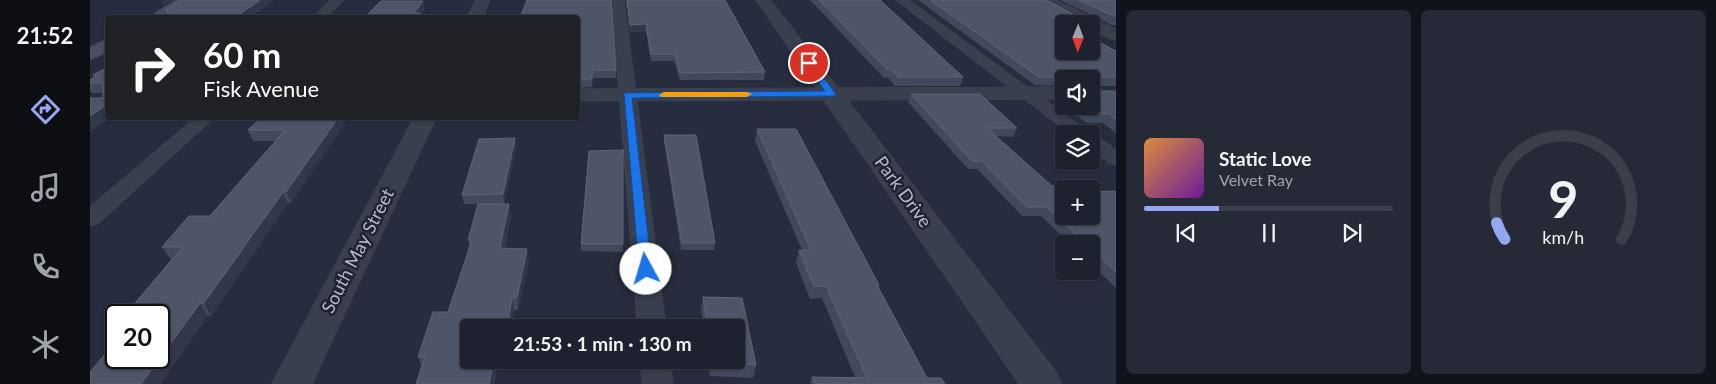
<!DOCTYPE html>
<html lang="en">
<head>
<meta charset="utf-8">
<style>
	:root { --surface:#1d222e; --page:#252a36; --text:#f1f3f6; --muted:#a0a4aa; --line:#3b3f4a; --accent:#93a7f2 }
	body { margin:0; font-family:Lato,sans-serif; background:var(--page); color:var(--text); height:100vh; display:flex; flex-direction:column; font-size:19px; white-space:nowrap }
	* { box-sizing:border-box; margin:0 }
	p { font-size:16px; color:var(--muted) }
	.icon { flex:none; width:28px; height:28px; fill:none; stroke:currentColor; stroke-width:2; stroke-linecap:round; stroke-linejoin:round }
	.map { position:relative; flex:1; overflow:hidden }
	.drawer { display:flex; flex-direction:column; gap:10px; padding:10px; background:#101319; width:600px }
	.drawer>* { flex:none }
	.hud { position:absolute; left:15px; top:15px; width:475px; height:105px; border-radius:5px; box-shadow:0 1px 4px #0004,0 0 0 1px var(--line); background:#202124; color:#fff; overflow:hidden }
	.needle { width:32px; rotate:181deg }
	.buttons { position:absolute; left:965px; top:15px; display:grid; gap:10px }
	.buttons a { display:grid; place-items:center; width:45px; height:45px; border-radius:5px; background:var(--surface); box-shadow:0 1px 4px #0004,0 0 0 1px var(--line); font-size:25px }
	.speed { position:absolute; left:15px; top:304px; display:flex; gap:10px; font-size:25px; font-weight:700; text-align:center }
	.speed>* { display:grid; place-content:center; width:65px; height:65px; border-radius:50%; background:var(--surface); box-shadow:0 1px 4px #0004,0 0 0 1px var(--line); line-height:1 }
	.speed .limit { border:2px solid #111; border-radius:8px; background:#fff; color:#111 }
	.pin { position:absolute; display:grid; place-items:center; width:42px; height:42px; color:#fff; margin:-21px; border:2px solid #fff; border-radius:50%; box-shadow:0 1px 5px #0007 }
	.me { position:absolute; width:55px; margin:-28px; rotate:354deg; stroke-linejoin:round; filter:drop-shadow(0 0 4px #0008) }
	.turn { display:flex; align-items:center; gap:18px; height:105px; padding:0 15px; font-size:22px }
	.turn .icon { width:65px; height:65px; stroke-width:2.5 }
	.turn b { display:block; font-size:35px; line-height:42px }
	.drawer .card { flex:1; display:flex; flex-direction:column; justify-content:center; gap:8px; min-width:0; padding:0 18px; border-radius:8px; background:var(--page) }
	.drawer .dial { align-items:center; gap:0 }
	.dial svg { height:130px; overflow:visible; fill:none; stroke:var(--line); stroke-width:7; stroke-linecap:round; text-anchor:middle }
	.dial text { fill:var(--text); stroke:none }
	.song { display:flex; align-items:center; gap:15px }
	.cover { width:60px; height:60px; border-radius:8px; background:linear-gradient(135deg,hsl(30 70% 55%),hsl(280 70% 35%)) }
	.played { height:5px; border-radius:2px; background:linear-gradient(90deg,var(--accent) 30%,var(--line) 30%) }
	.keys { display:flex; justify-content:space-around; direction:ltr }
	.drawer .tiles { flex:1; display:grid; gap:10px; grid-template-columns:repeat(2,1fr) }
	.trip { position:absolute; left:370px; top:319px; width:285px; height:50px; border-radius:5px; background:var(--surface); box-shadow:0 1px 4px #0004,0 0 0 1px var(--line); font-weight:700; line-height:50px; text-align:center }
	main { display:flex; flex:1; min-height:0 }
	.dock { display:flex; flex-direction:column; width:90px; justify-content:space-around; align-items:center; background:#0c0e12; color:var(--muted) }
	.dock .icon { width:35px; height:35px }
	.dock .active { color:var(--accent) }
	.dock b { font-size:22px; color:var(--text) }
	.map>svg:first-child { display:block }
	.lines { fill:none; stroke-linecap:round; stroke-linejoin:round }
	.lane-casing { stroke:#444857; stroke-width:1 }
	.street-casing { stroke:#444857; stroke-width:1 }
	.secondary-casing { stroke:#444857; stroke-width:1 }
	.lane { fill:#3a3f4e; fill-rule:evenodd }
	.street { fill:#3a3f4e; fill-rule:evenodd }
	.secondary { fill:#494e61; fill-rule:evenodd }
	.wall { fill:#42495c }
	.shaded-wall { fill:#32384b }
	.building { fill:#4e5568; stroke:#5f6577 }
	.route { fill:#1a73e8; stroke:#114b97 }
	.slow { fill:#f59e0b }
	.labels { text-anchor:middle; stroke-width:5; stroke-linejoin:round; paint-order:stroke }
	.street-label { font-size:18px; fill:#b7bbc9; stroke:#1f2434 }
</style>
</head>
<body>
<main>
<nav class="dock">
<b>21:52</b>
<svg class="icon active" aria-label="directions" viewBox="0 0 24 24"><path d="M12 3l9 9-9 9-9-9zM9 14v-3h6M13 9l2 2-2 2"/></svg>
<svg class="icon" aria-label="music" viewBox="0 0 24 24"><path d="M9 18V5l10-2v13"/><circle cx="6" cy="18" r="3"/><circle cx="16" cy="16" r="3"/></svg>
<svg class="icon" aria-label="phone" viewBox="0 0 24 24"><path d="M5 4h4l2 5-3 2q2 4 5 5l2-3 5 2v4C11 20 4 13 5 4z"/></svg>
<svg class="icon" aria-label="climate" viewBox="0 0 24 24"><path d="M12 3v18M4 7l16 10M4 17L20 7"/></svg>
</nav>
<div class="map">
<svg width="1026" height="384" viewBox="0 0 1026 384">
	<rect width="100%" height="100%" fill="#272d3e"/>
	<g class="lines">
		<g class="lane-casing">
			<path id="lane" d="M241,0H254L236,18H222Z
				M522,0H534L576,328H548Z
				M806,0H819L1001,134H980Z
				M105,118H124L8,224L0,226V207Z
				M1001,134L1008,136L1026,150V165L1019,163L1001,149Z
				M550,360H580L583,384H553Z"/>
		</g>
		<g class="street-casing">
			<path id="street" d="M386,0H400L393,18H377Z
				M666,0H681L748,88L974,87V99L758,100L966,372L972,384H929L734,100L488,101V89L726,88Z
				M947,0H966L1026,29V41L1001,30V24H988L949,3Z
				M324,118H346L222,384H182Z"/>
		</g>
		<g class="secondary-casing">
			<path id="secondary" d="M86,0H104L77,18H57Z
				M18,39V52L0,60V47Z"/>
		</g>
		<use href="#lane" class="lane"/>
		<use href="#street" class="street"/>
		<use href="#secondary" class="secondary"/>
	</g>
	<path class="wall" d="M536,0H635L675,72L674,80H590L584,61H561L556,31L540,32Z
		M720,0H790L873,77L870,86H805L798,78H794Z
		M828,0H956L990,18L987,24H974L1026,51V86H1005V91H1026V133L1013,123H997L966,101L971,92H974V106H1001V79H974V86L945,85Z
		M970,0H1026V25H1022Z
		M488,18L526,70V78H503L502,87L488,88Z
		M18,67L20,118L0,132V98H13V93H2L0,91V80L4,77L3,75Z
		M821,94L927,128L923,137L907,136L974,216L1026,191V288L1001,264V244H980L951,216H932L887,169H878L818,102Z
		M171,118H258L201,203H198L121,316H118L70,384H0L51,311L45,303L82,259H80L72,247L120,216L186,141H163L158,130Z
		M667,129L789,285L788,288L837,378L855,384H720L722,377H765L732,298L720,299L706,263L709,250H712L665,141Z
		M574,135L625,243L624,250H591L574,141Z
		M425,138L426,147L414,204H374L372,195Z
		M533,150V252L491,251V244Z
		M421,216L415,248L439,261L428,310H424L379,360H415L414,370L332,367L328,357L358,312L380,248L378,240Z
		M613,297L652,298L666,365L663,378L620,376L618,360H646V328H614L611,310Z"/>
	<path class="shaded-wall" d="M70,0H83L73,6Z
		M170,0H184L160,18H144Z
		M333,1L335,9L330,16L331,18H325L324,13Z
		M556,24V31L540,32V25Z
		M18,104V118H20L0,132V116Z
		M248,118H258L201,203L196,192Z
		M425,138L426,147L414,204L413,194Z
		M193,192L198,203L121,316L114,303Z
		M419,204L421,216L412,261L410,248Z
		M437,249L439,261L428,310L427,298Z
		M422,298L424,310L421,328H417Z
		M110,303L118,316L70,384H51Z
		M404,360H405L407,370L404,384H399Z
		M412,360H415L414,370Z"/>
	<path class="building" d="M91,0H170L144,18H80L76,10Z
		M437,0H521L526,70H503L501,79L488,80V18H430Z
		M537,0H635L675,72L590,73L585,54H561L556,24L540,25Z
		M729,0H790L873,77H808L801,69H797Z
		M840,0H956L990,18H964L975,24H974V51H1001V38L1026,51V77H1005V91H1026V119L1019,114H1002L991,106H1001V79H980V77H949Z
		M989,0H1026V17Z
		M291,1H333L324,13H330L326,18H268L269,16H276Z
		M18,67V104L0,116V98H13V83H0V80L8,75H3Z
		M821,94H890L927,128H897L962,186H981L984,189H974V216H1001V192L1026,191V272L1001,248V244H996L957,207H937L892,161H882Z
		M171,118H248L196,192H193L114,303H110L51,384H0V372L26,341V358H69V315H47L57,303H45L93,247H72L99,216H120L195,130H158Z
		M667,129H706L789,285H787L837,378H851L855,384H725L722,377L777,378L736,286H724L709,250H721Z
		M574,135H606L625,243H592Z
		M425,138L413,194L372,195L389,139Z
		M533,150V244H491L499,151Z
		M388,204H419L410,248L437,249L427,298H422L417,328H379V360H404L399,384H326L335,357H328L343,312H358L382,240H378Z
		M613,297L652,298L666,365L623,363L622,360H646V328H618Z"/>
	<path class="route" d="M716,61H721L746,94L744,96L542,98L562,269L560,273H551L549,269L534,93L735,91L715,63Z"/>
	<path class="slow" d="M574,92H657L662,94L657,97H571L569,95Z"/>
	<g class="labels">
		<g class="street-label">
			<text transform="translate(813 192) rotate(54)" y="6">Park Drive</text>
			<text transform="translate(268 251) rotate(-63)" y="6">South May Street</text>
		</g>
	</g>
</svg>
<div class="buttons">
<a><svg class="needle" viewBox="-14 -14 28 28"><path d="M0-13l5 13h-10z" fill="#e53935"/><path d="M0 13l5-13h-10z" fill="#a0a4aa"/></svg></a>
<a><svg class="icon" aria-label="sound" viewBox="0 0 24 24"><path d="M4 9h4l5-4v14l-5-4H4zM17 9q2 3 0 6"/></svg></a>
<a><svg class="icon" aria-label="layers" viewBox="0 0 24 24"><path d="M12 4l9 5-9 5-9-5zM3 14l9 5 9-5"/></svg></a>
<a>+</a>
<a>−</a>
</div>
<div class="speed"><div class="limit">20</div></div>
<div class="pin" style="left:719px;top:63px;background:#d93025"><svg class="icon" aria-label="arrive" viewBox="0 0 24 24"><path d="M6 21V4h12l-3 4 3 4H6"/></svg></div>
<svg class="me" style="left:556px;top:269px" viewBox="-20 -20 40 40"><circle r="19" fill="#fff"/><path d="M0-13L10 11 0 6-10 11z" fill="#1a73e8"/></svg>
<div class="trip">21:53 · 1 min · 130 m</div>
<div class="hud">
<div class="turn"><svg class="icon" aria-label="right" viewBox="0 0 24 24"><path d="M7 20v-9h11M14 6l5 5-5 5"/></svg><div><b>60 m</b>Fisk Avenue</div></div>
</div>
</div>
<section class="drawer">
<div class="tiles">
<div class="card">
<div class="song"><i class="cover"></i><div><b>Static Love</b><p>Velvet Ray</p></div></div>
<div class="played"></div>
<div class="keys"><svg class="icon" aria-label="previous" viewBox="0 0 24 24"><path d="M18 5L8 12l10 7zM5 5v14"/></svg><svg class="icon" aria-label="pause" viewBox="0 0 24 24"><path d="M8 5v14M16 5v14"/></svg><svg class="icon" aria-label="next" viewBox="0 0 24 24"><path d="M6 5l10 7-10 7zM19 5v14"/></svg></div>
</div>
<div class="card dial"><svg viewBox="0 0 100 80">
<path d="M14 69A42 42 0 1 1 86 69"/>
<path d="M14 69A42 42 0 0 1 9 59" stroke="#93a7f2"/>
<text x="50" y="56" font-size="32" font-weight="700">9</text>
<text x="50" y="72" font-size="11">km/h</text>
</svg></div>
</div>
</section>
</main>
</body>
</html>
